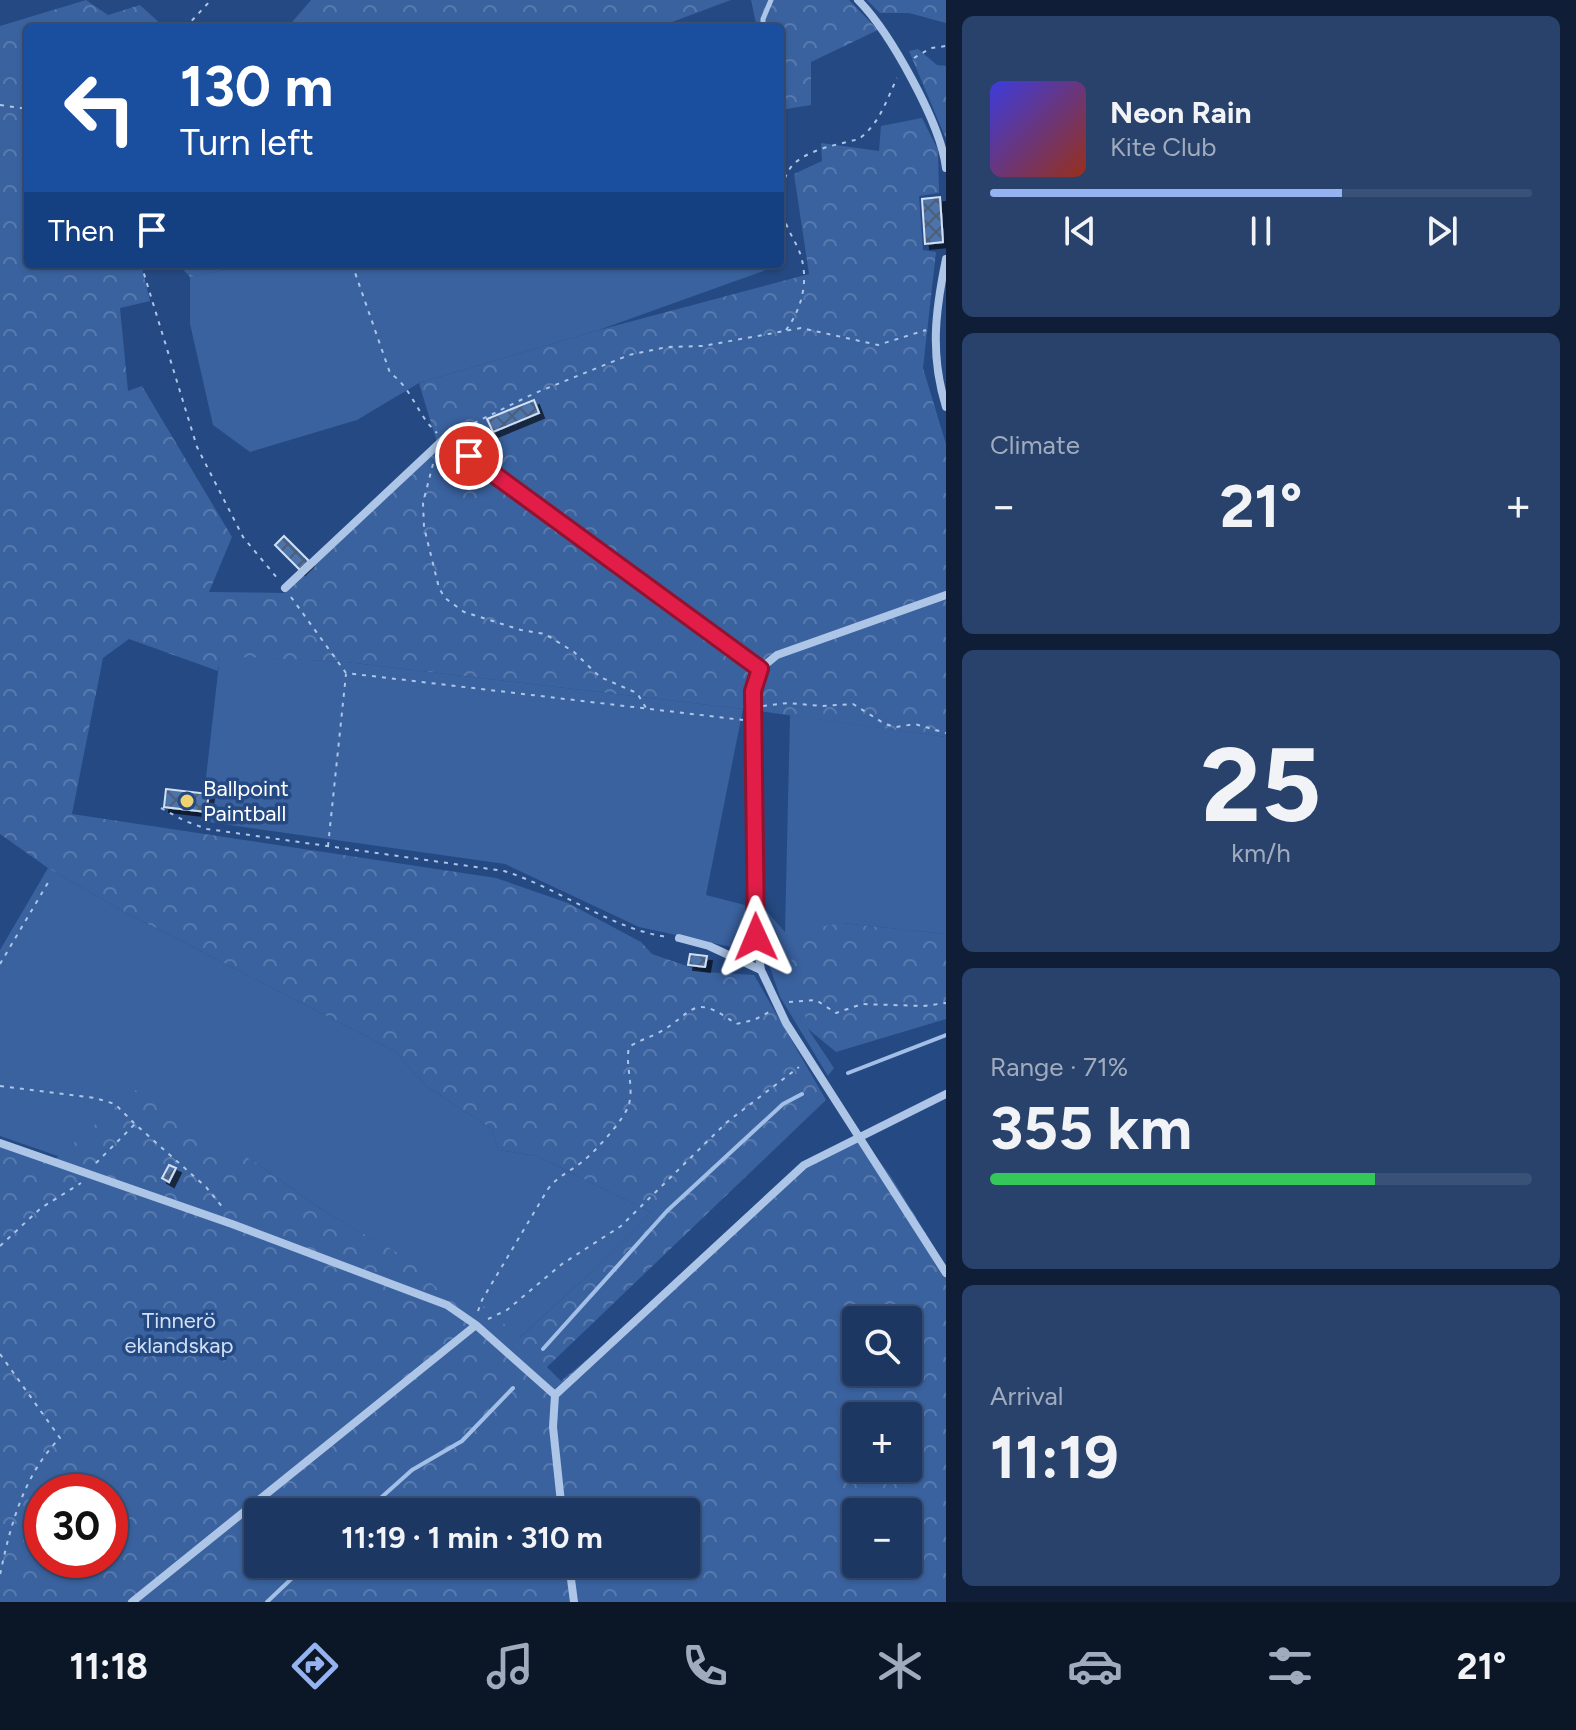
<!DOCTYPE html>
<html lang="en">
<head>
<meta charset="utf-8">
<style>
	:root { --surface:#1c3762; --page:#29426b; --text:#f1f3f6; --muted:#a0acbe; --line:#3a5177; --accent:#95b2f1 }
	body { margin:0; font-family:Figtree,sans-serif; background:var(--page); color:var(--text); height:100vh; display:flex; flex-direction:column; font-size:30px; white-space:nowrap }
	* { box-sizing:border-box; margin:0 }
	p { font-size:26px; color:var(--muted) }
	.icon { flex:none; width:44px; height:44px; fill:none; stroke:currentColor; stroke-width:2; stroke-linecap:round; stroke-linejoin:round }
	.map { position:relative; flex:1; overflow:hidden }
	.drawer { display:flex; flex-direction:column; gap:16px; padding:16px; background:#0f1e36; width:630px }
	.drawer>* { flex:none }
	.hud { position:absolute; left:24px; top:24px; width:760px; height:244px; border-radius:8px; box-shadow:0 2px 6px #0004,0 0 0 2px var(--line); background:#1a4fa0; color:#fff; overflow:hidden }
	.controls { position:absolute; left:842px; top:1306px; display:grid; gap:16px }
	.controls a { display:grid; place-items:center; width:80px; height:80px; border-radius:8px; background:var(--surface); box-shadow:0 2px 6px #0004,0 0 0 2px var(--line); font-size:40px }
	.speed { position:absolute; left:24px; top:1474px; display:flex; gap:16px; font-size:40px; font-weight:700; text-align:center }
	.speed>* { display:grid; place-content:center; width:104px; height:104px; border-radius:50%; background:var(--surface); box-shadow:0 2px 6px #0004,0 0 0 2px var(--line); line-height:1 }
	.speed .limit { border:12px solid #d22; background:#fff; color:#111 }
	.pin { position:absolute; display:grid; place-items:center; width:68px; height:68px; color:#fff; margin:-34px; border:4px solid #fff; border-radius:50%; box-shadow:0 2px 8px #0007 }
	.me { position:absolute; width:88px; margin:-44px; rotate:359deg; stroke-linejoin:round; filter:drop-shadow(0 0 6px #0008) }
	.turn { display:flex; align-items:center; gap:28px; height:168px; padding:0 24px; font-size:36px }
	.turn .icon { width:104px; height:104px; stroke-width:2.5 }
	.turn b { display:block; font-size:56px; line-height:68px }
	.then { display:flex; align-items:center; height:76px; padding:0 24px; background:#0003; gap:16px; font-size:30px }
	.big { font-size:60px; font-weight:700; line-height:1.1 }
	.drawer .card { flex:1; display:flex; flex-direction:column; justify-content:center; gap:12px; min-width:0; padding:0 28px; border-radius:12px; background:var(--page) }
	.drawer .dial { align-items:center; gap:0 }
	.dial b { font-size:104px; line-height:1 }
	.song { display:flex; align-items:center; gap:24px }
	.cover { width:96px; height:96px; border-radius:12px; background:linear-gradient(135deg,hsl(240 70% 55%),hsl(10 70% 35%)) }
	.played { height:8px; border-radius:4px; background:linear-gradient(90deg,var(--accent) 65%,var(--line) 65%) }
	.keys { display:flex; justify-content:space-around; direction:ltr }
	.heat { display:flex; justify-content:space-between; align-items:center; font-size:44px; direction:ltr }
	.charge { height:12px; border-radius:6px; background:linear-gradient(90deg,#34c759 71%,var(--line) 0) }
	.trip { position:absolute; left:244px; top:1498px; width:456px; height:80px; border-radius:8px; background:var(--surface); box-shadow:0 2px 6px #0004,0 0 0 2px var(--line); font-weight:700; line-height:80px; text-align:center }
	.tabs { display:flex; height:128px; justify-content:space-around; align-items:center; background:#0b1627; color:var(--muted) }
	.tabs .icon { width:56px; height:56px }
	.tabs .selected { color:var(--accent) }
	.tabs b { font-size:36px; color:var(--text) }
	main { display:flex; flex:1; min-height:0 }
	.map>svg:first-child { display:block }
	.grass { fill:#3a629f }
	.forest { fill:url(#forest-crowns); fill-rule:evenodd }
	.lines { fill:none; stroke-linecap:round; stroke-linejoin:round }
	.stream { stroke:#a2bfe8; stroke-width:4 }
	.building { fill:url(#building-cross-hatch); stroke:#d1e0f5; stroke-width:2; filter:url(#shadow) }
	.path { stroke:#adc5e7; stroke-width:2; stroke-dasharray:4 6; stroke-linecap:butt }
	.service { stroke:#adc5e7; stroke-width:5 }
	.minor { stroke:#adc5e7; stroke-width:8 }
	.route-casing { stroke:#92132f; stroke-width:20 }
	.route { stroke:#e11d48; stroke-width:14 }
	.poi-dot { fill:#f0d272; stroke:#254982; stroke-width:3 }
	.labels { text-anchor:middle; stroke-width:7; stroke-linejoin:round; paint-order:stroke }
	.poi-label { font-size:22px; fill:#fff; stroke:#254982; text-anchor:start }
	.park-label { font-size:22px; fill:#d1e0f5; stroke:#254982 }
</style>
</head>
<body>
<main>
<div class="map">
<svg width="946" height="1602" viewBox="0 0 946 1602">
	<defs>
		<pattern id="forest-crowns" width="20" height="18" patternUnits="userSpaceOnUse" patternTransform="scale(2)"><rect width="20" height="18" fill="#3a629f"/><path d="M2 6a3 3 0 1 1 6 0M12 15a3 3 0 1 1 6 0" fill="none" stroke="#587aad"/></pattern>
		<pattern id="building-cross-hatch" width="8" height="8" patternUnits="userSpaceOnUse" patternTransform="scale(2)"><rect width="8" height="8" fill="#4e73ab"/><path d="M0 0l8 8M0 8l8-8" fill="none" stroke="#4d5e77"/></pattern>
		<filter id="shadow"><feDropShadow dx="5" dy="5" stdDeviation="0" flood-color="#0009"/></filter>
	</defs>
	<rect width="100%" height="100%" fill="#254982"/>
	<path class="grass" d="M254,264H765L766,270L599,330L419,383L357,420L250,452L213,425L190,324V277Z
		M220,655L346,662L743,709L706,895L745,905V950L639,927L505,864L201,821Z
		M790,715L946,737V934L842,923L808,1029L834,1068L828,1076L780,997L766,955L762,906L785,932Z
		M48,868L121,910L395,1051L426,1086L492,1129L498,1150L537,1156L651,1212L586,1277L509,1347L415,1285L422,1267L325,1212L252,1160L81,1164L0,1136V950Z"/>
	<path class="forest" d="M86,0L108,15L140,5L163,26L160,28H28V264H141L150,301L120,308L128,391L142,386L232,537L209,592L285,593L438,446L419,383L599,330L809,274L794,174L822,161L821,143L879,151L881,126L922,118L938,150L939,193L919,196L923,250L936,252L923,368L946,444V737L743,709L346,662L220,656L218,671L129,639L103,658L72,814L496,878L568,903L641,942L652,954L704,972L754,975L826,1100L547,1367L561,1381L642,1314L815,1157L861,1137L890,1175L946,1266V1602H0V1145L53,1161L135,1090L164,1105L201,1135L252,1160L325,1212L423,1267L420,1274L436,1287L488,1308L519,1338L586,1277L651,1212L537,1156L498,1150L492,1129L426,1086L395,1051L121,910L48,868L0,834V26ZM856,1320H908V1372H856ZM856,1416H908V1468H856ZM42,1492H110V1560H42ZM258,1512H686V1564H258ZM856,1512H908V1564H856Z
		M311,0H731L656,28H287Z
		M751,0H849L878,30L811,62V105L780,110V28H757Z
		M867,0H946V23L909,13H880Z
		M918,49L937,65L946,66V139L909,51Z
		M178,264H254L190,277Z
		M842,923L946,934V1019L836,1052L808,1029L785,933Z"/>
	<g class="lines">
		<path class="stream" d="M848,1073L946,1035
			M543,1349L667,1211L783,1104L802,1094
			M365,1512L412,1470L462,1441L513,1388
			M267,1602L307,1564"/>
	</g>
	<path class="building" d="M940,197L943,242L925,244L922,199Z
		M534,400L539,413L493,432L487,419Z
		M284,536L309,561L300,570L275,545Z
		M166,789L209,794L206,812L164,807Z
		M690,954L707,956L705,967L688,965Z
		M169,1165L176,1168L169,1182L162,1178Z"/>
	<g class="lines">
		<path class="path" d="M185,28L211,0
			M914,58L931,48L946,46
			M0,105L28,109
			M141,264L197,447L243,537L278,579
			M352,264L390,373C412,388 417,415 437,433
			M786,330C801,310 808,284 802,260C799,247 792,238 787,226C778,205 779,172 800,159C816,148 840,144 859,139C880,123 886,101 897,78
			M456,432L533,394L629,355L667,347L703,346L801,328L878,345L926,330
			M433,464L423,503L424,527L439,588L445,598L464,612L521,630L545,634L574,652L600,677L637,693L646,708
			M291,597L346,673L743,720
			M763,706L788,703L822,706L853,704L885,724L896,727L915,724L946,733
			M161,808L185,821L207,829L504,871C559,888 611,929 667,937
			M328,846L346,674
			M0,964L49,881
			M789,1002L816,1000L836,1013L862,1004L923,1006L946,1003
			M0,1086L95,1098L115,1104L134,1123
			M96,1163L135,1124L206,1187L224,1209
			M0,1246L41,1208L81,1183
			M478,1311L482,1300L548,1189C558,1176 569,1172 582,1162C595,1152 625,1119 629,1104C634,1085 625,1066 629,1047C638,1041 648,1038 658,1033C695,1013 691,991 736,1024L754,1020L769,1012
			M488,1319L507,1310L562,1264L621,1226L727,1122L799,1067
			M0,1354L60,1438C24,1474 10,1526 0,1575"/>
		<path class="service" d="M763,28V19L771,0"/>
		<path class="minor" d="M858,0C890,32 941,124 946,168
			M946,259C935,312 930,355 946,407
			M285,588L445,438L760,669
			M946,595L777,655L760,669L753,691L756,937L761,970L786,1023L946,1273
			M679,938L709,946L761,970
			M0,1143L232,1224L447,1305L476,1325L555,1395
			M562,1512L553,1427L555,1395L804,1165L946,1094
			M569,1564L574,1602
			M132,1602L476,1325"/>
	</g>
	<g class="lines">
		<g class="route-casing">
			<path id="route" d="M469,456L760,669L753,691L756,937"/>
		</g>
		<use href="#route" class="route"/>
	</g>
	<circle class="poi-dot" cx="187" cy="801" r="8"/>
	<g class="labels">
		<g class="poi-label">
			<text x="203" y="796">Ballpoint<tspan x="203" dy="25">Paintball</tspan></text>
		</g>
		<g class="park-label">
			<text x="179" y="1328">Tinnerö<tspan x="179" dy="25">eklandskap</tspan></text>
		</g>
	</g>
</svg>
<div class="controls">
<a><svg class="icon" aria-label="search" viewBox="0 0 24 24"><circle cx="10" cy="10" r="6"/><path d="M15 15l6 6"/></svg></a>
<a>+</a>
<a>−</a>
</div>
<div class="speed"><div class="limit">30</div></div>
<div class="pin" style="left:469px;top:456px;background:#d93025"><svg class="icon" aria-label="arrive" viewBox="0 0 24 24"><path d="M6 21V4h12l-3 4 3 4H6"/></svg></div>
<svg class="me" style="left:756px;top:937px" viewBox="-20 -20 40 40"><path d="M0-17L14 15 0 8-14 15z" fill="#e11d48" stroke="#fff" stroke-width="4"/></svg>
<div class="trip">11:19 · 1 min · 310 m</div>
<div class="hud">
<div class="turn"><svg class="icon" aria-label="left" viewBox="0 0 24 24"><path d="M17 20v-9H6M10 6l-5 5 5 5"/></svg><div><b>130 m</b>Turn left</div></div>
<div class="then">Then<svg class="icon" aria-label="arrive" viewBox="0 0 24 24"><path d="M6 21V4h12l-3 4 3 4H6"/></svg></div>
</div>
</div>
<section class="drawer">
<div class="card">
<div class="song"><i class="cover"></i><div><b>Neon Rain</b><p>Kite Club</p></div></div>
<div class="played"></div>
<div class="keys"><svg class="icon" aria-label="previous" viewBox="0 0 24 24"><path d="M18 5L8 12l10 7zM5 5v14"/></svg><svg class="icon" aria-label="pause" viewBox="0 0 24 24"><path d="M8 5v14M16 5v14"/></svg><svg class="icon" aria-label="next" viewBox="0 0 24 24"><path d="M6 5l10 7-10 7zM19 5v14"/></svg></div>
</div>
<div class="card"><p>Climate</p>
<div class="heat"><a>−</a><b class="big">21°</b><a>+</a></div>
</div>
<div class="card dial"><b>25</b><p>km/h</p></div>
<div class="card"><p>Range · 71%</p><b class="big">355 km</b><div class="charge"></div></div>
<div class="card"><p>Arrival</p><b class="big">11:19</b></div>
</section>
</main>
<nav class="tabs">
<b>11:18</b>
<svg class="icon selected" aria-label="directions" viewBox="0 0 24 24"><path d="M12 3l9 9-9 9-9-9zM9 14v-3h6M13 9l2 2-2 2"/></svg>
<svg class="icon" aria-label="music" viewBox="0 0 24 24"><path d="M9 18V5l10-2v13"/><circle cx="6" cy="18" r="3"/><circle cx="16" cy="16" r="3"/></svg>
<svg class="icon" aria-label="phone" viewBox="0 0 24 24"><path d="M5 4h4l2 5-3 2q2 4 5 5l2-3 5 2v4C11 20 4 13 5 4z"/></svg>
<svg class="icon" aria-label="climate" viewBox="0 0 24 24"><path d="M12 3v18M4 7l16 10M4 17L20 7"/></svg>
<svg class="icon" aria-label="car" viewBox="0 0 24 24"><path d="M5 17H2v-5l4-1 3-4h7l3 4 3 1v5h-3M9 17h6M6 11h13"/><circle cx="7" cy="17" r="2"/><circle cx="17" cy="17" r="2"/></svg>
<svg class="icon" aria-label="filters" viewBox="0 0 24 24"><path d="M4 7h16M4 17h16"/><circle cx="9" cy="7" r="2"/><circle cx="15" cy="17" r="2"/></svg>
<b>21°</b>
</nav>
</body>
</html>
